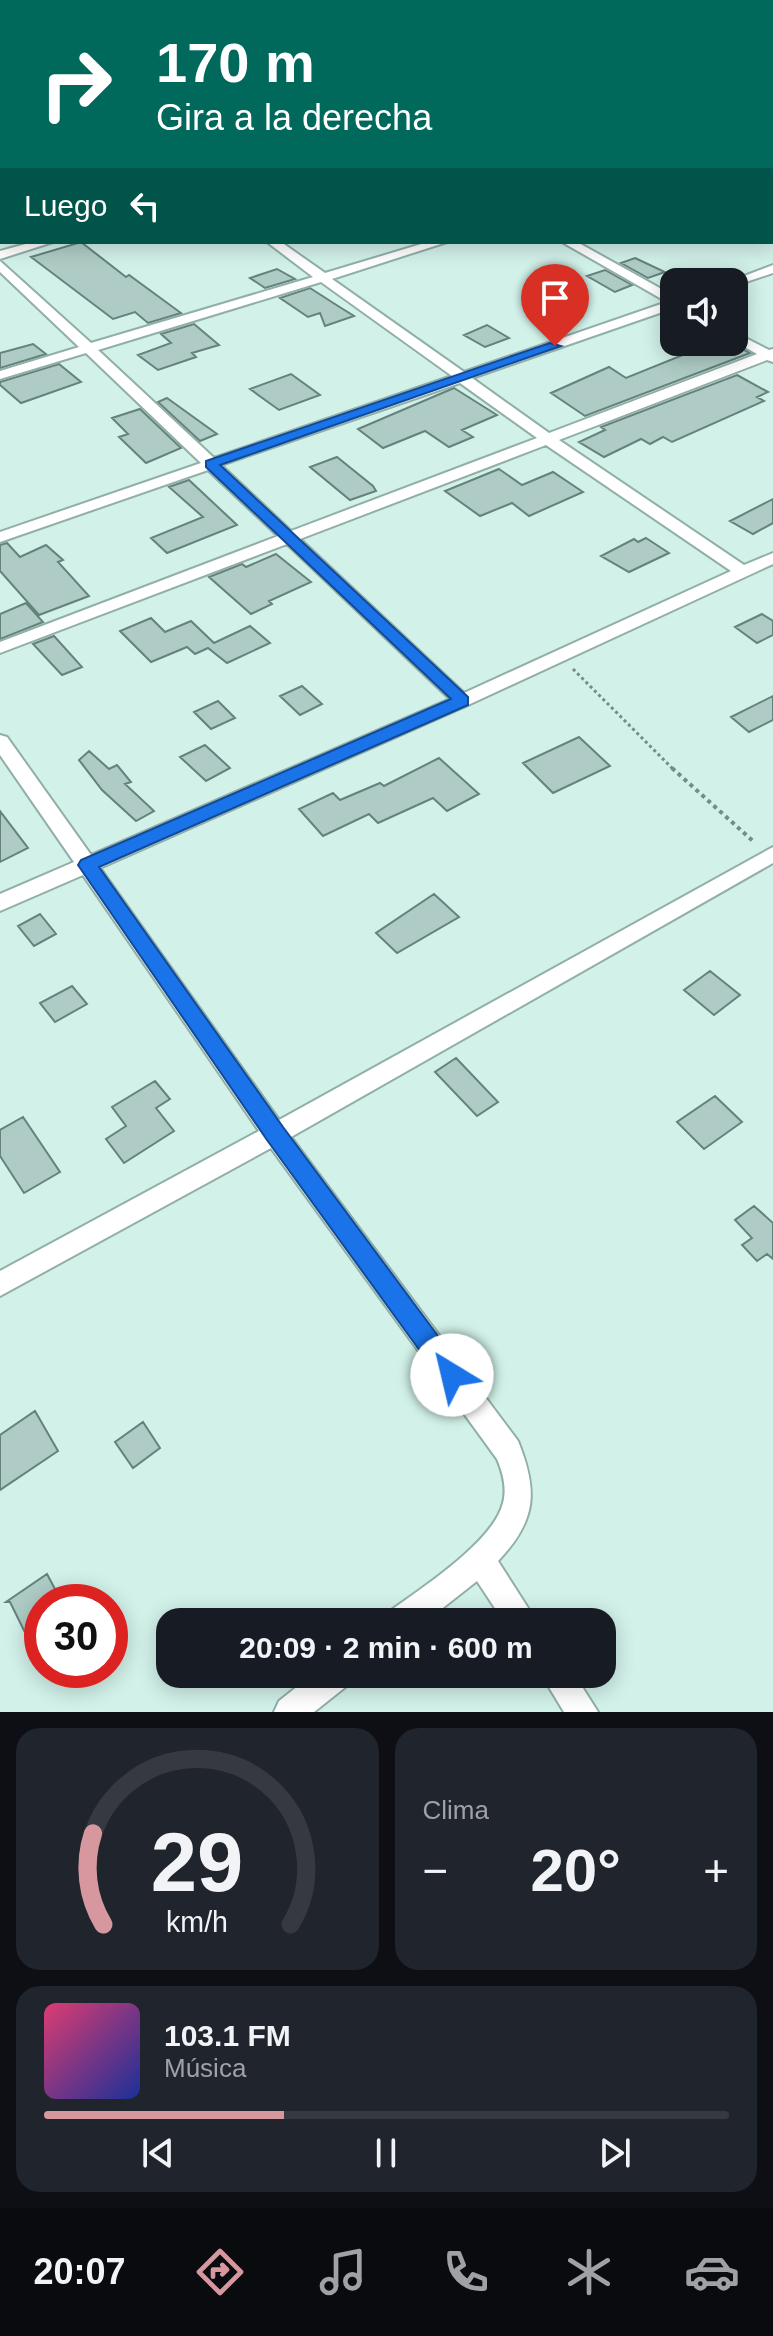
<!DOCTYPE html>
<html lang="es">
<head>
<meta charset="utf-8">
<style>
	:root { --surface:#171b24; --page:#20242c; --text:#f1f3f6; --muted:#9ea1a6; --line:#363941; --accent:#d7979e }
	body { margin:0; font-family:Arial,sans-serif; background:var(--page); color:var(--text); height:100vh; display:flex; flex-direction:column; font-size:30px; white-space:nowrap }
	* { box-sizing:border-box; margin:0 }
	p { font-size:26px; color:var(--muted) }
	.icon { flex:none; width:44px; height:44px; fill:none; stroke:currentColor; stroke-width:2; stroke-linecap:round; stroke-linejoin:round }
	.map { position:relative; height:1712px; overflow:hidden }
	.details { display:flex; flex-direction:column; gap:16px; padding:16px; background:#0d0f14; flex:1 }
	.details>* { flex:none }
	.banner { position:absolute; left:0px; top:0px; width:774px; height:244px; box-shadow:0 4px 20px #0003; background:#00695c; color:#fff; overflow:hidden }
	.fabs { position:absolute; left:660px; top:268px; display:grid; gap:16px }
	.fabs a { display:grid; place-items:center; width:88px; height:88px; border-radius:16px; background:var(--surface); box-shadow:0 4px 20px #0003; font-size:40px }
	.speed { position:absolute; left:24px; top:1584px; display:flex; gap:16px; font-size:40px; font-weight:700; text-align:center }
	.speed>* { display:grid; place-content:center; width:104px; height:104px; border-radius:50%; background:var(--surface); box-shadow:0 4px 20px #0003; line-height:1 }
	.speed .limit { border:12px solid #d22; background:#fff; color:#111 }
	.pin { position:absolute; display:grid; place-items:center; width:68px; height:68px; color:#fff; margin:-82px -34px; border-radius:50% 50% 50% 0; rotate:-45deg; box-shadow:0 0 8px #0007 }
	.pin .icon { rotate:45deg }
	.me { position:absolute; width:88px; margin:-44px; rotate:324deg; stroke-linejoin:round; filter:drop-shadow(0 0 6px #0008) }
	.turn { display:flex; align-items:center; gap:28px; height:168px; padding:0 24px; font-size:36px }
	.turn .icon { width:104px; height:104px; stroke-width:2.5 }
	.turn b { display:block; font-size:56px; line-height:68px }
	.then { display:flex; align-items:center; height:76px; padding:0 24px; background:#0003; gap:16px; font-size:30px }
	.big { font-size:60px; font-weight:800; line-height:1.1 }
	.details .card { flex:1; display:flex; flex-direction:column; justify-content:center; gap:12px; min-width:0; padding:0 28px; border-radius:24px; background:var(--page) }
	.details .dial { align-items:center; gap:0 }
	.dial svg { height:208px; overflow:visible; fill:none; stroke:var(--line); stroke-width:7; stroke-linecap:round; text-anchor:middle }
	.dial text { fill:var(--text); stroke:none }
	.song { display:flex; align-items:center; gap:24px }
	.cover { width:96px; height:96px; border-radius:12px; background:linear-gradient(135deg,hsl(340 70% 55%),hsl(230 70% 35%)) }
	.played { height:8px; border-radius:4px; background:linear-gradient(90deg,var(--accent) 35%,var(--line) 35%) }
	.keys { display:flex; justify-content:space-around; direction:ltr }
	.heat { display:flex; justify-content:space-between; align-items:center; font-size:44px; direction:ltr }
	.details .tiles { flex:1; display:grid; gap:16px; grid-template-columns:1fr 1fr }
	.card:last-child { grid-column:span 2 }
	.trip { position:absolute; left:156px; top:1608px; width:460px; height:80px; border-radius:24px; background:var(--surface); box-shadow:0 4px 20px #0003; font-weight:800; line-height:80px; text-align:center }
	.menu { display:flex; height:128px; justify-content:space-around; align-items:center; background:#090b0e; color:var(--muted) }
	.menu .icon { width:56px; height:56px }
	.menu .current { color:var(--accent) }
	.menu b { font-size:36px; color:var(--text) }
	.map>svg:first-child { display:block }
	.building { fill:#aeccc5; stroke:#65827b; stroke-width:2 }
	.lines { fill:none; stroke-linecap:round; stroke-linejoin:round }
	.minor-casing { stroke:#91afa8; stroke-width:4 }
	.path-far1 { stroke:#768d87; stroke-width:3; stroke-dasharray:3 3; stroke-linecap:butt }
	.path { stroke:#768d87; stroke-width:4; stroke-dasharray:4 4; stroke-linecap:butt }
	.minor { fill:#fff; fill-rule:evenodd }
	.route { fill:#1a73e8; stroke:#114b97; stroke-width:2 }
</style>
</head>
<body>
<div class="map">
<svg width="773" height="1712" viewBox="0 0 773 1712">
	<rect width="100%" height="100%" fill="#d1f1e9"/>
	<path class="building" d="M81,242L126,277L129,275L181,313L148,323L135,312L113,319L31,257Z
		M635,258L665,272L648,278L621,263Z
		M277,269L295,279L265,288L250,278Z
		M605,270L632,285L615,292L587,276Z
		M310,288L338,306L354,316L325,326L320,313L308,317L280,298Z
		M194,324L219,345L192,353L196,357L158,370L138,355L171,343L161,334Z
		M487,325L509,338L485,347L464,335Z
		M715,342H729L750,353L585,416L551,393L609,367L626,378Z
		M33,344L46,354L0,368V353Z
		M59,364L81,382L21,403L0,385V382Z
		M291,374L320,395L279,410L250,389Z
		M737,375L768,392L757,397L764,401L672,442L663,437L650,444L641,439L604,457L579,442L605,430L601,427Z
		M454,388L497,415L462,430L473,437L449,447L425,431L383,448L358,429Z
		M167,398L217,434L200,441L158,402Z
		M140,409L181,448L146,463L119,437L128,434L112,418Z
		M337,457L373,486L376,491L350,500L310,467Z
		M499,469L522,485L553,472L583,492L529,516L512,503L480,516L445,491Z
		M189,480L237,525L167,553L151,538L203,517L169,487Z
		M773,499V523L753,534L730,521Z
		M646,538L669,553L629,572L601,556L634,539L638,542Z
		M7,543L20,557L46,545L63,560L58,562L89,596L39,615L0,571V545Z
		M276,554L311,582L269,601L272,604L251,614L209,577L242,564L246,567Z
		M26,603L43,622L0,639V614Z
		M762,614L773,621V635L757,643L735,627Z
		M151,618L165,632L191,621L214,643L250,626L270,643L227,663L208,648L195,654L187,647L151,662L120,631Z
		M54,636L82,667L62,675L33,644Z
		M302,686L322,704L300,715L280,696Z
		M773,696V720L749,732L731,717Z
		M218,701L235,718L211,729L194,712Z
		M579,737L610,766L553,793L523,763Z
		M205,745L230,768L206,781L180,757Z
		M89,751L109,769L117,765L131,782L125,784L154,811L136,821L102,790L79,760Z
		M439,758L479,794L447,811L433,798L378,823L369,814L323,836L299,809L333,793L340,800L380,783L384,786Z
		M0,811L28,848L0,862Z
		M434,894L459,917L397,953L376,933Z
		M40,914L56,934L34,946L18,926Z
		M710,971L740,995L714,1015L684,990Z
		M72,986L87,1004L55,1022L40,1003Z
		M456,1058L498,1102L477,1116L435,1072Z
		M155,1081L170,1099L156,1108L174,1131L124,1163L106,1139L126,1126L112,1107Z
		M715,1096L742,1122L704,1149L677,1122Z
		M23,1117L60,1172L24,1193L0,1156V1130Z
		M754,1206L773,1223V1259L767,1254L757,1261L742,1245L752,1238L735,1220Z
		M35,1411L58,1451L0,1490V1435Z
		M143,1422L160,1448L133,1468L115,1442Z
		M47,1574L62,1602H42V1667L10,1602H6Z"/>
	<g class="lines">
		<g class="minor-casing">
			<path id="minor" d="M133,0H144L145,2H134Z
				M556,0H566L567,2H557Z
				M0,6H2V12H0Z
				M773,43V50H772V43Z
				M772,68H773V74H772Z
				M0,74H2V80H0Z
				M773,139V146H772V139Z
				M772,185H773V192H772Z
				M33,242H53L0,259V251Z
				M267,242H281L325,273L428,242H447L332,279L464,372L667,302L562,242H577L674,296V308L472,378L549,433L757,354L734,341V332L769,350L773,349V362L767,360L559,440L744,565L773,553V564L468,705L100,868L279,1120L773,847V863L291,1137L518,1441C538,1491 537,1520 498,1561L537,1622H504L477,1581L425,1622H386L390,1611C422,1588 494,1541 503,1503C507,1488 503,1473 497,1459L271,1148L0,1296V1271L259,1131L83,875L0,911V894L74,862L0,755V735L7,737L91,855L450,699L287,544L0,653V642L278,536L208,470L0,542V532L201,463L86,353L0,379V371L79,347L0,272V261L91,343L313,277ZM321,282L452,376L214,458L98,350ZM460,383L537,438L291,531L221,465ZM546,445L731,571L464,693L300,539Z
				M773,265V273L734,286V282H728Z
				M313,1674H352L348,1685L314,1712H274L279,1701Z
				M541,1674H574L598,1712H564Z"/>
		</g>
		<path class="path-far1" d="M573,669L674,770"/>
		<path class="path" d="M672,768L754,842"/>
		<use href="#minor" class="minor"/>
	</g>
	<path class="route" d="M550,343L561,346L220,465L468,697V705L99,867L283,1127L461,1367L464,1375L461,1384L452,1387L444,1384L267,1140L78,865L81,860L451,699L206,467V461Z"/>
</svg>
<div class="fabs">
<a><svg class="icon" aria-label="sound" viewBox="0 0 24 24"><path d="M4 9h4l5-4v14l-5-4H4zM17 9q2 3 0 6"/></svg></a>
</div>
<div class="speed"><div class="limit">30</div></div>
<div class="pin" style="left:555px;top:346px;background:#d93025"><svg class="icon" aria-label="arrive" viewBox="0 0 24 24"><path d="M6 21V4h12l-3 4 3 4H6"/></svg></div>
<svg class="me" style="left:452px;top:1375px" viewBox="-20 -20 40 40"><circle r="19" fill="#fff"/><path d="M0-13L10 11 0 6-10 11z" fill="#1a73e8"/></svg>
<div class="trip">20:09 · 2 min · 600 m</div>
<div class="banner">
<div class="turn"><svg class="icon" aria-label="right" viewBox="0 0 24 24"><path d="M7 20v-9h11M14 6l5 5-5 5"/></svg><div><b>170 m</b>Gira a la derecha</div></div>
<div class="then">Luego<svg class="icon" aria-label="left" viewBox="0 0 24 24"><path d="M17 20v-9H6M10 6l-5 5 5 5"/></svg></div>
</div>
</div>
<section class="details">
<div class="tiles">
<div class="card dial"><svg viewBox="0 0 100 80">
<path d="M14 69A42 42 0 1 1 86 69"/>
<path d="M14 69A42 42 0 0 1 10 34" stroke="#d7979e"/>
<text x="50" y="56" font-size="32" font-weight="700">29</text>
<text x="50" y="72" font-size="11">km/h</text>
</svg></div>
<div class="card"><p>Clima</p>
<div class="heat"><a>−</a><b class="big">20°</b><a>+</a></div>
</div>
<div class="card">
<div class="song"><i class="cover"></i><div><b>103.1 FM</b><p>Música</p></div></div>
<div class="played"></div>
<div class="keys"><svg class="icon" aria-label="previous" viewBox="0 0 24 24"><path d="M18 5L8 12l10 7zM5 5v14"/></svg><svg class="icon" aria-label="pause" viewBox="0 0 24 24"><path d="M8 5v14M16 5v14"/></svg><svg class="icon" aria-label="next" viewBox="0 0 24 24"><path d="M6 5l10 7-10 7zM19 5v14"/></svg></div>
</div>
</div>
</section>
<nav class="menu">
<b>20:07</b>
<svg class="icon current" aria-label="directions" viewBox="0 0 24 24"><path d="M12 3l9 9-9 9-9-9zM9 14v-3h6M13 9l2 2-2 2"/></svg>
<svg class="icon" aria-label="music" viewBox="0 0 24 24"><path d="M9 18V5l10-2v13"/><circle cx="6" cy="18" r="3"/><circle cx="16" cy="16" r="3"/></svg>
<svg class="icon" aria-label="phone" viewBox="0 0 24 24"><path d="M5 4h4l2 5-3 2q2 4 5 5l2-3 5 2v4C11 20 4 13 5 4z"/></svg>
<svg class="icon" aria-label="climate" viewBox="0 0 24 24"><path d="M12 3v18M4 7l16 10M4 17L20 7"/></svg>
<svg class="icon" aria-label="car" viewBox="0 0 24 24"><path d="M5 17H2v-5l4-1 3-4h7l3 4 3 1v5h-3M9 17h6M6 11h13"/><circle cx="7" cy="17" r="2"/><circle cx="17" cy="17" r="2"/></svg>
</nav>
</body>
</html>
